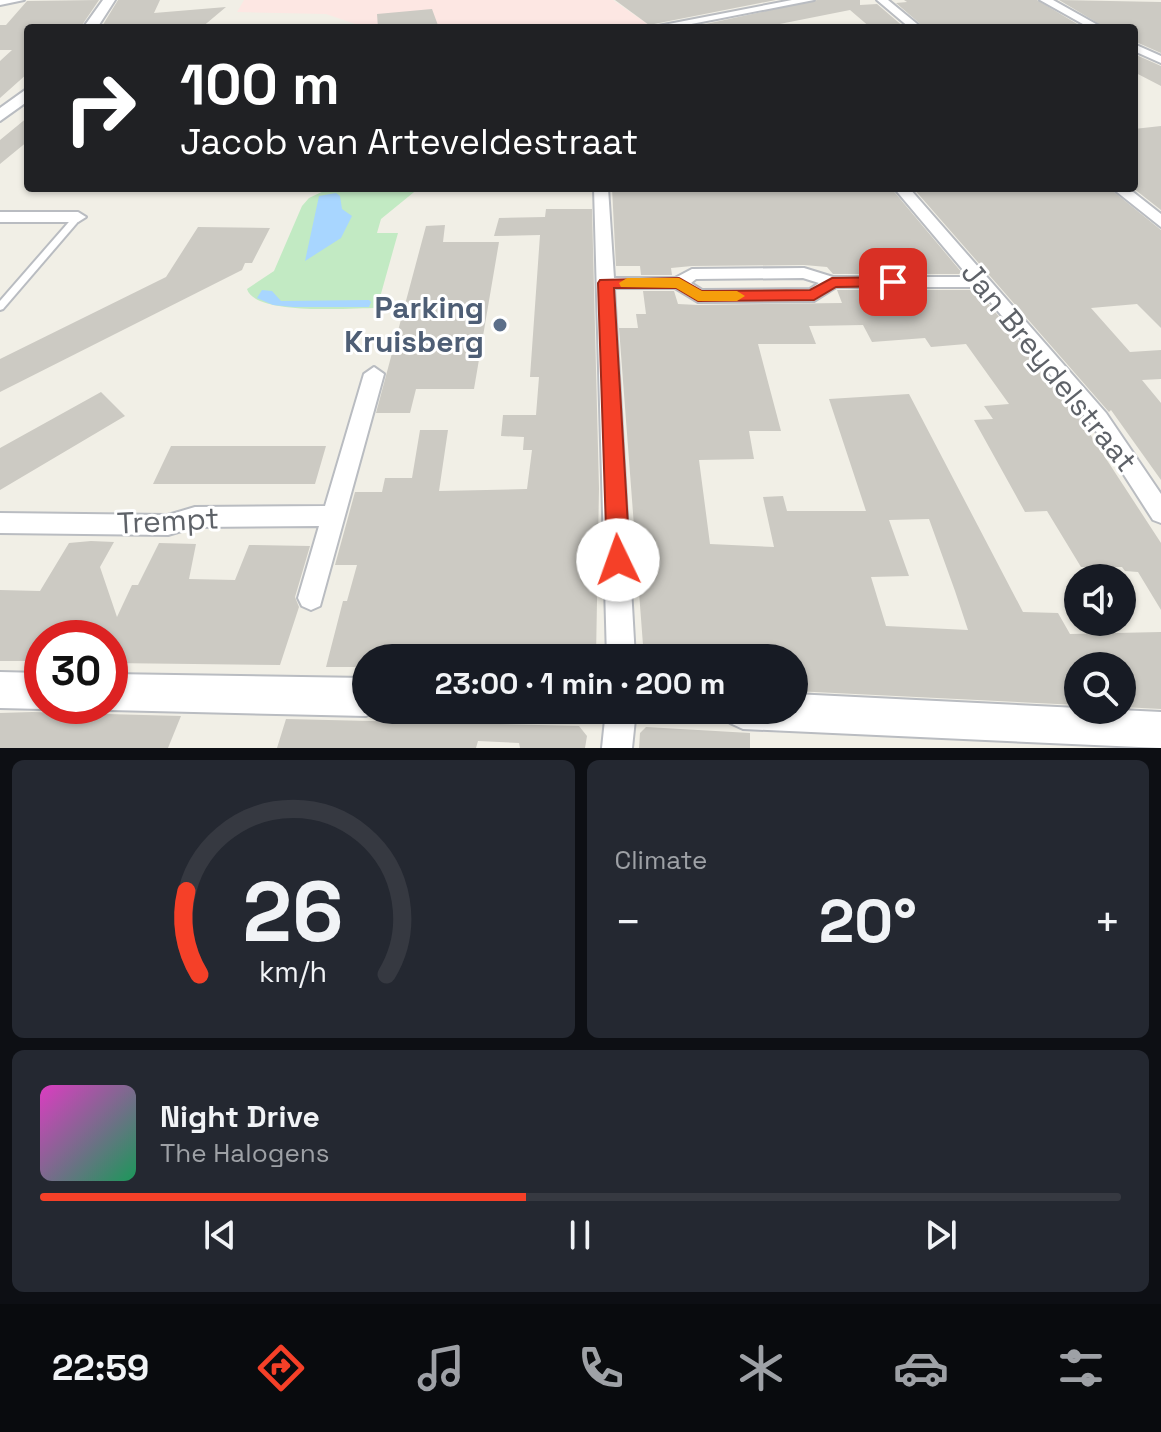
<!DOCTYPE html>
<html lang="en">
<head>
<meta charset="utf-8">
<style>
	:root { --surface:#171b24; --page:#242831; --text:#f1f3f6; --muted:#9ea1a6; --line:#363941; --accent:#f54028 }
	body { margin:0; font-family:"Space Grotesk",sans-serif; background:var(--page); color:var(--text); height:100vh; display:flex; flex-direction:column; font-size:30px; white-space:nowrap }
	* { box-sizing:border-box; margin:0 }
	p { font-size:26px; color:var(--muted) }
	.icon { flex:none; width:44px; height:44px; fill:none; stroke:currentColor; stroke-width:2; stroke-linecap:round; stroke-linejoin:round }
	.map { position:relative; height:748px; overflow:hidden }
	.side { display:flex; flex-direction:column; gap:12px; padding:12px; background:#0d0f14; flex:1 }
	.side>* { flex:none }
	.banner { position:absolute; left:24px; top:24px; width:1114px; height:168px; border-radius:8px; box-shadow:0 2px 6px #0004; background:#202124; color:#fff; overflow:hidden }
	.buttons { position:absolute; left:1064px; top:564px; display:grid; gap:16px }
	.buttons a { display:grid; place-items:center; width:72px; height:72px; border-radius:50%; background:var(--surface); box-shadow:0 2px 6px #0004; font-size:40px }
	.speed { position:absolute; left:24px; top:620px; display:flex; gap:16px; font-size:40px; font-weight:700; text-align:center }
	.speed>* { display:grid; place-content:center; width:104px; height:104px; border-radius:50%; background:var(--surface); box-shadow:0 2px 6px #0004; line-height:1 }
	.speed .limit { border:12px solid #d22; background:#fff; color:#111 }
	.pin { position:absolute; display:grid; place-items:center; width:68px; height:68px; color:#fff; margin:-34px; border-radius:16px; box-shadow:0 4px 12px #0006 }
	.me { position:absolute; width:88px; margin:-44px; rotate:357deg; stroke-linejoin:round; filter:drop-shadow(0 0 6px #0008) }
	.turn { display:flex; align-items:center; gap:28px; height:168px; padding:0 24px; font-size:36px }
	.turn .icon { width:104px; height:104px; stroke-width:2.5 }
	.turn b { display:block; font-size:56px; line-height:68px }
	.big { font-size:60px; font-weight:600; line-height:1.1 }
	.side .widget { flex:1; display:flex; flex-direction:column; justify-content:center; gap:12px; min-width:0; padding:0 28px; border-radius:12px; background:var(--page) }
	.side .dial { align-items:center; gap:0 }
	.dial svg { height:208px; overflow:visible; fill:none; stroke:var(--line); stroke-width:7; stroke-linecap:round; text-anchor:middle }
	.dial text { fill:var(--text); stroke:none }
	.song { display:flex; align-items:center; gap:24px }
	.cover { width:96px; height:96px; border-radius:12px; background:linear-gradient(135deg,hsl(310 70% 55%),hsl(150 70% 35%)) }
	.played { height:8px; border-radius:4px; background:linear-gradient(90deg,var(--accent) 45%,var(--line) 45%) }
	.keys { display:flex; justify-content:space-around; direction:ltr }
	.heat { display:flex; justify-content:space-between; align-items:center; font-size:44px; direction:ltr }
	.side .tiles { flex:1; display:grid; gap:12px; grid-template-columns:1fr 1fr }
	.widget:last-child { grid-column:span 2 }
	.trip { position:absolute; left:352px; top:644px; width:456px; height:80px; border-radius:40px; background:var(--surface); box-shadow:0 2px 6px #0004; font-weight:600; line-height:80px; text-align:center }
	.tab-bar { display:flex; height:128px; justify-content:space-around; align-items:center; background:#090b0e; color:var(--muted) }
	.tab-bar .icon { width:56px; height:56px }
	.tab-bar .on { color:var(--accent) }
	.tab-bar b { font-size:36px; color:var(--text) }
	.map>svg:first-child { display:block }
	.medical { fill:#fde7e3 }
	.green { fill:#c2eac3 }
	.water { fill:#a8d6ff }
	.building { fill:#cccac3; fill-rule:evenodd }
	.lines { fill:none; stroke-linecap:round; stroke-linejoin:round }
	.service-casing { stroke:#b9bcc1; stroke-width:4 }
	.minor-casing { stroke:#b9bcc1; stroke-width:4 }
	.tertiary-casing { stroke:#b9bcc1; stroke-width:4 }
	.service { fill:#fff; fill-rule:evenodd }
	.minor { fill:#fff; fill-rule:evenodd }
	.tertiary { fill:#fff; fill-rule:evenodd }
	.route { fill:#f54028; stroke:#9f2a1a; stroke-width:2 }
	.slow { fill:#f59e0b }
	.service-dot { fill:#5c6f8a; stroke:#fff; stroke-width:3 }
	.labels { text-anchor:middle; stroke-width:6; stroke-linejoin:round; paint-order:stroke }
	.service-label { font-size:30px; font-weight:bold; fill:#4e5e75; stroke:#fff; text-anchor:end }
	.street-label { font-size:30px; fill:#5e6268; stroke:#fff }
</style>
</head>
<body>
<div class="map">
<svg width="1161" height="748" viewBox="0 0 1161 748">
	<rect width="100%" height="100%" fill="#f1efe6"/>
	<path class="medical" d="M244,0H613L649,25L631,28H367L326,14L237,12Z"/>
	<path class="green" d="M330,188H419L381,219L377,233H398L377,308C352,308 255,316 247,289L274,271L302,206L309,198Z"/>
	<path class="water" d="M336,193L340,196L342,209L352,216L341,238L305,261L319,196Z
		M262,290L272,291L281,301L369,300L371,302L369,307H293L273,305L257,298Z"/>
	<path class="building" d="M99,0L80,28H28V73L0,98V61L12,50H0V25H6L27,1Z
		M118,0H160L154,13L226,7L201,28H101Z
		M615,0H776L649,25Z
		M817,0H860V5L877,4L905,28H871L850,10L760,28H687Z
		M904,0H1037L1084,28H925L896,3L907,2Z
		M1059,0L1161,2V53L1134,41V28H1106Z
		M432,9L439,28H378L377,14Z
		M1134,54L1161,66V86L1134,72Z
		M28,117V141L0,164V140Z
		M1161,126V210L1133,188L1134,129Z
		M612,188H891L963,274H833L827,267L804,265L692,266L671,268L672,275H641L640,266H616Z
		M913,188H950L954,192L1002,188H1109L1161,230V328L1137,304L1091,308L1130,352L1161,350V379L1142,380L1161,403V480L1111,410L1109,412Z
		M546,209H592L599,488L596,658H366V667H326L343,601H347L357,565H335L355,492H382L385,478H412L420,430H448L439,491L527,489L532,450H523L524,437L501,436L503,415H536L539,377H530L540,235L494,236L499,218L545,217Z
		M445,225L443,242H499L474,389H416L410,413H376L426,226Z
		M198,227L270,228L252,263H245L242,270L0,392V359L166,277Z
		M837,290H977L1089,426L1086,428L1161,543V610L1138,572L1125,571L1122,567H1081L1047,511L1025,512L974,420L993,419L984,406L1009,404L966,344L931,347L925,338L872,342L863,325L809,326L816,344H758L781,431H749L754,459L699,460L710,544L774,547L763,497L783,496L787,511H866L829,399L909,394L1023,612L1058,613L1070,634L1161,632V709L1122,707V666H1078V705L794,691V658H644L619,328H638L636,314H646L643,291H674L678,304L698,305L842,303ZM929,519L955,591L968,630L886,626L871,577L909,576L889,520Z
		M101,392L125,416L0,490V448Z
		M171,446H326L315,484H153Z
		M91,541L114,542L100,567L117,617L132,585H138L159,543L196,544L189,579L235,580L249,545L310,546L295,597L299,607L280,665L110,663V638H42V661H0V590L40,591L69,543Z
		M0,713L32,712L181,716L168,748H0Z
		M286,719L579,726L587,736L585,748H520L519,743L478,741L476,748H277Z
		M646,727L750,733V748H639L640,733Z"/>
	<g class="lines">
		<g class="service-casing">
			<path id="service" d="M75,215H81L82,217L3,309L0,310V301Z"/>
		</g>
		<g class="minor-casing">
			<path id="minor" d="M0,0H24L0,5Z
				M792,0H814L671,28H648Z
				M877,0H888L922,28H910Z
				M1040,0H1053L1103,28H1090Z
				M1134,44L1161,56V63L1134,51Z
				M594,188H608L614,278H675L692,269L804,268L833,277H969L894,188H909L1106,413L1161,494V523L1153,520L1092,425L978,287H836L814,301L698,302L675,288H614L635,658H607ZM803,278L819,283L810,289L702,290L691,283L696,279Z
				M1112,188H1128L1161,214V227Z
				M0,212H78L86,217L78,222H0Z
				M374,367L384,374L320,606L311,610L302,606L298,598L319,526L195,527L168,535L0,533V513L168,515L195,507L325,506L364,374Z
				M606,710H636L632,748H602Z"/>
		</g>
		<g class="tertiary-casing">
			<path id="tertiary" d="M103,0H115L97,28H83Z
				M28,88V101L0,121V108Z
				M0,672L42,673V706H50L42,709L0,708Z
				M110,674L366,678V710H379L366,716L110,710L99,706H110Z
				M794,694L1161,712V748L743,729L730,723L724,710H794Z"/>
		</g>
		<use href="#service" class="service"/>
		<use href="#minor" class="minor"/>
		<use href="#tertiary" class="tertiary"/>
	</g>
	<path class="route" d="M893,277L899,279V286L836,287L814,300L698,301L676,288H614L630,560L626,567L618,570L610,567L607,560L598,283L600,280L679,278L702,291L810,290L832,278Z"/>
	<path class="slow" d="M627,278H679L702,291H737L745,296L737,301H698L676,288L621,287L619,283Z"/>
	<circle class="service-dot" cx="500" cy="325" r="8"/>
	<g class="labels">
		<g class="service-label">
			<text x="484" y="318">Parking<tspan x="484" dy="34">Kruisberg</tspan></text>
		</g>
		<g class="street-label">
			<text transform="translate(1049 367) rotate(51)" y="10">Jan Breydelstraat</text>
			<text transform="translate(168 521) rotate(-3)" y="10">Trempt</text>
		</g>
	</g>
</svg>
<div class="buttons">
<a><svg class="icon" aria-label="sound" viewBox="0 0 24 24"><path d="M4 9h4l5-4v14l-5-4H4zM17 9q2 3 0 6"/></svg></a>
<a><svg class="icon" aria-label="search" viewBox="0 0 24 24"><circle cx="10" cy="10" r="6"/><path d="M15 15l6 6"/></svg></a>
</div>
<div class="speed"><div class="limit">30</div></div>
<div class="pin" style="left:893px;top:282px;background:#d93025"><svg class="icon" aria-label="arrive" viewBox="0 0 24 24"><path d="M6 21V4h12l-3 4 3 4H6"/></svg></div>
<svg class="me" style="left:618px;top:560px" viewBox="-20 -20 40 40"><circle r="19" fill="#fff"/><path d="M0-13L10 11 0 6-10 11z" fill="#f54028"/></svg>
<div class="trip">23:00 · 1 min · 200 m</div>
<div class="banner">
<div class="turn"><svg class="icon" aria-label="right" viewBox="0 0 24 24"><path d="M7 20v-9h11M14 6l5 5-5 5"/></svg><div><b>100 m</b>Jacob van Arteveldestraat</div></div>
</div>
</div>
<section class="side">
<div class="tiles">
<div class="widget dial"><svg viewBox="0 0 100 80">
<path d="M14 69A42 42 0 1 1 86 69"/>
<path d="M14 69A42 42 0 0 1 9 37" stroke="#f54028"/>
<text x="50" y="56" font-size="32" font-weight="700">26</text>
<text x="50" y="72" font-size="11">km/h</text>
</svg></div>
<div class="widget"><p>Climate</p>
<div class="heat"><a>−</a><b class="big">20°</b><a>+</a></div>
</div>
<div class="widget">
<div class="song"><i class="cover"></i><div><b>Night Drive</b><p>The Halogens</p></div></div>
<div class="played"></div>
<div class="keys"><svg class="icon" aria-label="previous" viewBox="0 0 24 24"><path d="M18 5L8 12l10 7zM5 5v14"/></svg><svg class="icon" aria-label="pause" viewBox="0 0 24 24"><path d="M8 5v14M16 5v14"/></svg><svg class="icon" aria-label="next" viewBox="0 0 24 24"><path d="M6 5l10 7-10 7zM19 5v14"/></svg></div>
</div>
</div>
</section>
<nav class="tab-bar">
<b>22:59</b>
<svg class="icon on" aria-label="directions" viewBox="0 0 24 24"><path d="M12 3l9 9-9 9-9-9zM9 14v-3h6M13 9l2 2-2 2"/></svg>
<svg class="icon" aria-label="music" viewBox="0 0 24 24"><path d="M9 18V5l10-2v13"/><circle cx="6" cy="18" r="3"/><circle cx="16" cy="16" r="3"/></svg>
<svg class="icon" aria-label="phone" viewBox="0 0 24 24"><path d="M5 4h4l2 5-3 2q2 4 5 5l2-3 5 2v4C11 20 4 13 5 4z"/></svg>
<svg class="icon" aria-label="climate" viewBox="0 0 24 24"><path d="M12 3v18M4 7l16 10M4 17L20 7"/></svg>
<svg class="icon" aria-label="car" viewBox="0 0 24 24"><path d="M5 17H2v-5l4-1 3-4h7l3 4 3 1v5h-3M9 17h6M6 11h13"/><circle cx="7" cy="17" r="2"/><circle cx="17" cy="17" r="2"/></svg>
<svg class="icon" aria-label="filters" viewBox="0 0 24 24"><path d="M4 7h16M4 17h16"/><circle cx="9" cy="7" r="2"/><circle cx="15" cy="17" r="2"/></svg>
</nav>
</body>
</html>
